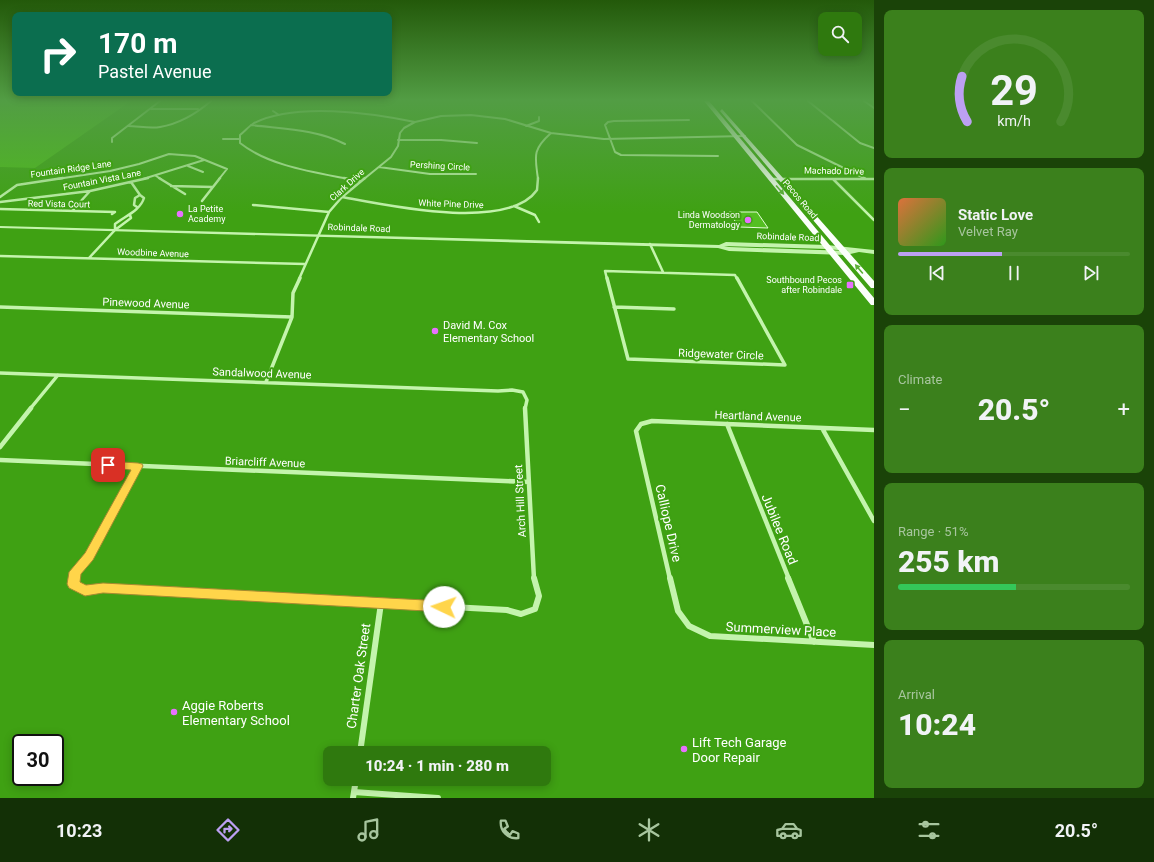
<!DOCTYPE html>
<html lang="en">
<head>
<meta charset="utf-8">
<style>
	:root { --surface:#2f790e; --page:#3b801c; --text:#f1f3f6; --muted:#a7c59e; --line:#4a8a2e; --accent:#bca0f2 }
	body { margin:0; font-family:Roboto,sans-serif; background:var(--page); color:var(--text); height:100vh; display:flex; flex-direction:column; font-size:15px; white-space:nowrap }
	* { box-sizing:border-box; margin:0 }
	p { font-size:13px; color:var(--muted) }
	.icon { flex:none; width:22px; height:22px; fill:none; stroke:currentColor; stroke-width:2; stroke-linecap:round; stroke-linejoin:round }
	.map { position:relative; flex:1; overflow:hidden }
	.drawer { display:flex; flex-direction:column; gap:10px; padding:10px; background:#1a4308; width:280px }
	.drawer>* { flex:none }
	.hud { position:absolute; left:12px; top:12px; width:380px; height:84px; border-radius:8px; box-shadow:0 2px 10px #0003; background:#0b6e4f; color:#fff; overflow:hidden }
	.controls { position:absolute; left:818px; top:12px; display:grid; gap:8px }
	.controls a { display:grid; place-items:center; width:44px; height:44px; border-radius:8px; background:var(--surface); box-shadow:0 2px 10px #0003; font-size:20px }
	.speed { position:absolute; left:12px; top:734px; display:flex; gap:8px; font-size:20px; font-weight:700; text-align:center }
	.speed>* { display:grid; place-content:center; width:52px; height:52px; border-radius:50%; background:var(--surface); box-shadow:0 2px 10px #0003; line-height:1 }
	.speed .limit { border:2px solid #111; border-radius:6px; background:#fff; color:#111 }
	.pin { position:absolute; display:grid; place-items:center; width:34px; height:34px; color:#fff; margin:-17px; border-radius:8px; box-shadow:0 2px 6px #0006 }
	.me { position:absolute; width:44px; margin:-22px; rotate:273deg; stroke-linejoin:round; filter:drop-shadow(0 0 3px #0008) }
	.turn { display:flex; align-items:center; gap:14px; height:84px; padding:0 20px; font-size:18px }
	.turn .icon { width:52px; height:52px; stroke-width:2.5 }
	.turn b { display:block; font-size:28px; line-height:34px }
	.big { font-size:30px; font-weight:800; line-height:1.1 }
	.drawer .widget { flex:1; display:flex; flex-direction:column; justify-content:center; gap:6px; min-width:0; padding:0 14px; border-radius:8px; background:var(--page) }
	.drawer .dial { align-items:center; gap:0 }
	.dial svg { height:104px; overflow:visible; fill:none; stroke:var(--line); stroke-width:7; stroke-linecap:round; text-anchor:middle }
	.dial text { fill:var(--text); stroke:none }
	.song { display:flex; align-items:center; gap:12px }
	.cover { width:48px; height:48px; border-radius:6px; background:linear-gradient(135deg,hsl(20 70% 55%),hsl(110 70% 35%)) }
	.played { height:4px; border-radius:2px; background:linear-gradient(90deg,var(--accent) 45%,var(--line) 45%) }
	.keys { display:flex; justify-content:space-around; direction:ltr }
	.heat { display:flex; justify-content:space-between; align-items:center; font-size:22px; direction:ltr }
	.charge { height:6px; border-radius:3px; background:linear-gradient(90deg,#34c759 51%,var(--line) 0) }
	.trip { position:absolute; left:323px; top:746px; width:228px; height:40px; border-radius:8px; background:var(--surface); box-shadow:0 2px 10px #0003; font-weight:800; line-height:40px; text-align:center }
	.tabs { display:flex; height:64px; justify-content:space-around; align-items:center; background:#133006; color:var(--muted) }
	.tabs .icon { width:28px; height:28px }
	.tabs .selected { color:var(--accent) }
	.tabs b { font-size:18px; color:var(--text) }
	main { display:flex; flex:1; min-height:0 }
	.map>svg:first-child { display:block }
	.green { fill:#4fbb1b }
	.building { fill:#54bf22; stroke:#e3fed6 }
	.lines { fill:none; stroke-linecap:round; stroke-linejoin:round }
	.minor-far4 { stroke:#c4f4ad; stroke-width:2 }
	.minor-far3 { stroke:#c4f4ad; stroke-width:2.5 }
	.minor-far2 { stroke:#c4f4ad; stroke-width:3.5 }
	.minor-far1 { stroke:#c4f4ad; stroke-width:4.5 }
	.minor { stroke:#c4f4ad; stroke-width:6 }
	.tertiary { fill:#c4f4ad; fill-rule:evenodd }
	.primary { fill:#fbfffa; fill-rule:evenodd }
	.oneway { fill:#5baf36 }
	.route { fill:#ffd54a; stroke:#a68a30 }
	.poi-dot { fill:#e870ff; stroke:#3fa113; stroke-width:1.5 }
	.labels { text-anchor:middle; stroke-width:4; stroke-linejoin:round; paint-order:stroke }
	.far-street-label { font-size:9px; fill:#fff; stroke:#3fa113 }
	.far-poi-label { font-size:9px; fill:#fff; stroke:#3fa113; text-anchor:end }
	.street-label { font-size:11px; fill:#fff; stroke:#3fa113 }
	.poi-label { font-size:11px; fill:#fff; stroke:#3fa113; text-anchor:start }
	.near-street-label { font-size:13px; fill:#fff; stroke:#3fa113 }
	.near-poi-label { font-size:13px; fill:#fff; stroke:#3fa113; text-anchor:start }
</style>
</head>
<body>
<main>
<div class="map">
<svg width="874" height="798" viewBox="0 0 874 798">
	<rect width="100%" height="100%" fill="#3fa113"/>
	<path class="green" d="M0,101H131L35,168L0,167Z"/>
	<path class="building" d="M729,212H757L768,228L739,227Z"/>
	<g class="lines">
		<path class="minor-far4" d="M752,101L797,145L866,179
			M808,101L860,143L874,148
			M864,101L874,108
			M151,109H198
			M273,111L279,115
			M689,120L614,121L608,122L605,125L615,152L621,155L718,156
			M251,125C282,129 317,129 345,144
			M128,126C138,126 150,129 160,127C178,124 197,113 211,101
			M526,126L539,121V117
			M223,139H239
			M398,140H441L477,143
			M112,142V138L160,101
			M188,166L203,172
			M379,167L430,174H476
			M156,176L161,179
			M57,179L110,171L139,164L169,154L195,156L227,169L219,179
			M143,179L204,160
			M349,179C313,172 269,166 240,143V135C245,131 249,126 254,123C296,102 371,113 415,122
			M364,179L391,157L398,146L400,133L404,128L415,122L441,116L471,115L505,119L551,133L604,139L745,136
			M538,179C535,156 532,150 551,133
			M771,179H865"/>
		<path class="minor-far3" d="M159,178L185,194
			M344,178L360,181
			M864,178L866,179
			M770,179H874
			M833,179L874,220
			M171,186L213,187
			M0,197L17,185L63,178
			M342,197C385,205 508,232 537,190L538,178
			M202,201L220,178
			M0,202L90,191L148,178
			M253,205L329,212
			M514,206L535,215L539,222
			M137,207L134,205L135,198L140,195
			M0,209L115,212L112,214
			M72,211L90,191
			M115,230V224C125,216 140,211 144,198L140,195L131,182
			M650,244L663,272
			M0,256L305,264
			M89,258L115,230L131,218L130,215
			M299,279L329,212L342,197L365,178
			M607,279L605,271L735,275L737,279"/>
		<path class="minor-far2" d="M607,278L628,359L785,365L737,278
			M0,307L292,317
			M614,307L674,309
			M0,373L498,391L512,390L523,392L527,400L525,409
			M266,382L292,317L293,293L300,278
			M30,409L58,375"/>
		<path class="minor-far1" d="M525,408L534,579
			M727,424L789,579
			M822,428L874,521
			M0,447L31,408
			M0,460L529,482
			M74,579L75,572L89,557L138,466
			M670,579L636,431L641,424L652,421L874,430"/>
		<path class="minor" d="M74,578L73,585L85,591L103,588L507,610L521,614L535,609L539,596L534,578
			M670,578L678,611L689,626L710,636L874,645
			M788,578L814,642
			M360,753L381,603
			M354,792L438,798
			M353,798L356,779"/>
		<path class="tertiary" d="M0,226L719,245L726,242L827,245L874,250V254L859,252L846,255L729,251L718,248L0,228ZM724,246L827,249L849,251L729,247Z"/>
		<path class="primary" d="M704,101H709L874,298V305H871Z
			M722,109L874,281V288H871L720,111Z"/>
	</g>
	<defs><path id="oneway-solid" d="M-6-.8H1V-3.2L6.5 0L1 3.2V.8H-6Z"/></defs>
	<g class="oneway">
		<use href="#oneway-solid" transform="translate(780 190) rotate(49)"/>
		<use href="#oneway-solid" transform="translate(859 269) rotate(-130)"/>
	</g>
	<linearGradient id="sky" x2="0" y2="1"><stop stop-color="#23590a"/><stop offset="0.47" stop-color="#529d44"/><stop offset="1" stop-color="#529d44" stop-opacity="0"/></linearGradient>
	<rect width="874" height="213" fill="url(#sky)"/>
	<path class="route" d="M108,461L138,463L142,464L143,466L93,560L81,574L80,582L86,585L103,583L444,601L448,603L450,607L448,611L444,612L103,593L85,596L69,588L67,584L69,572L85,553L131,470L104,467L102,465L104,462Z"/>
	<g class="poi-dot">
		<circle cx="180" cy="214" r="4"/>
		<circle cx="748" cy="220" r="4"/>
		<rect x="846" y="281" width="8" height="8" rx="2"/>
		<circle cx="435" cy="331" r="4"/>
		<circle cx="174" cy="712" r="4"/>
		<circle cx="684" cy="749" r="4"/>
	</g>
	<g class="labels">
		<g class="far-street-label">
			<text transform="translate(440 166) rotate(3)" y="3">Pershing Circle</text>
			<text transform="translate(71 169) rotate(-8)" y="3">Fountain Ridge Lane</text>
			<text transform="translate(834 171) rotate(1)" y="3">Machado Drive</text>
			<text transform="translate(102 180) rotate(-11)" y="3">Fountain Vista Lane</text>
			<text transform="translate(347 185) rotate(-42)" y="3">Clark Drive</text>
			<text transform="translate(800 199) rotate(50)" y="3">Pecos Road</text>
			<text transform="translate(59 204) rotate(1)" y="3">Red Vista Court</text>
			<text transform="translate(451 204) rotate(2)" y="3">White Pine Drive</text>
			<text transform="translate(359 228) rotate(2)" y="3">Robindale Road</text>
			<text transform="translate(788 237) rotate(2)" y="3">Robindale Road</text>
			<text transform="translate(153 253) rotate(2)" y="3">Woodbine Avenue</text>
		</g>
		<g class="far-poi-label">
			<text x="188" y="212" text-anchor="start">La Petite<tspan x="188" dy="10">Academy</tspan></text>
			<text x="740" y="218">Linda Woodson<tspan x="740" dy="10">Dermatology</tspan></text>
			<text x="842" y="283">Southbound Pecos<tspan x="842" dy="10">after Robindale</tspan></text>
		</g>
		<g class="street-label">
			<text transform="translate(146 303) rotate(2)" y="4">Pinewood Avenue</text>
			<text transform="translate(721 354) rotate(2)" y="4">Ridgewater Circle</text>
			<text transform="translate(262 373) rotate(2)" y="4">Sandalwood Avenue</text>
			<text transform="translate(758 416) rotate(2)" y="4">Heartland Avenue</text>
			<text transform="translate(265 462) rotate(2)" y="4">Briarcliff Avenue</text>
			<text transform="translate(520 501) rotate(-93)" y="4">Arch Hill Street</text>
		</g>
		<g class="poi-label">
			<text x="443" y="329">David M. Cox<tspan x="443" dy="13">Elementary School</tspan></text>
		</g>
		<g class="near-street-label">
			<text transform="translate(669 523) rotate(77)" y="5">Calliope Drive</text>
			<text transform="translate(780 529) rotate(68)" y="5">Jubilee Road</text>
			<text transform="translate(781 629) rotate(3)" y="5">Summerview Place</text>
			<text transform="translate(358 676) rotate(-82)" y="5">Charter Oak Street</text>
		</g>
		<g class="near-poi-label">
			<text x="182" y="710">Aggie Roberts<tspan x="182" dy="15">Elementary School</tspan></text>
			<text x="692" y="747">Lift Tech Garage<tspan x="692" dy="15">Door Repair</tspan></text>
		</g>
	</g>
</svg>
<div class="controls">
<a><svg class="icon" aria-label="search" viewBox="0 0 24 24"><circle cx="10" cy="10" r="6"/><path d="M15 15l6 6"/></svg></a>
</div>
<div class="speed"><div class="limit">30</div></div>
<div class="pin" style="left:108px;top:465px;background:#d93025"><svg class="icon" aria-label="arrive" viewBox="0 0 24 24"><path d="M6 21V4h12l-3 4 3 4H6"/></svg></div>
<svg class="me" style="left:444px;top:607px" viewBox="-20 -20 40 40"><circle r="19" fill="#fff"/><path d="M0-13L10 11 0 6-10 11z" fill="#ffd54a"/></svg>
<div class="trip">10:24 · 1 min · 280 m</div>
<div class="hud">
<div class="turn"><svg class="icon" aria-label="right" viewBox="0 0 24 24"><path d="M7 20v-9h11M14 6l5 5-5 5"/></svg><div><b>170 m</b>Pastel Avenue</div></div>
</div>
</div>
<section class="drawer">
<div class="widget dial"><svg viewBox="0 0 100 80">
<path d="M14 69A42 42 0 1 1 86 69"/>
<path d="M14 69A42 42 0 0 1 10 34" stroke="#bca0f2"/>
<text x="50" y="56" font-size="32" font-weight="700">29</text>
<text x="50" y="72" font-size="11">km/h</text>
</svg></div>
<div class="widget">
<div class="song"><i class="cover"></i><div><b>Static Love</b><p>Velvet Ray</p></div></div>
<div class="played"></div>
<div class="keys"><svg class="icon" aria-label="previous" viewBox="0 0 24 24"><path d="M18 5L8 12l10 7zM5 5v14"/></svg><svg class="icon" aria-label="pause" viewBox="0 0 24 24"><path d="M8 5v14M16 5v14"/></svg><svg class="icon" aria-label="next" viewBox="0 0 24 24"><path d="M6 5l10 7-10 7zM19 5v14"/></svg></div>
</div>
<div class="widget"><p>Climate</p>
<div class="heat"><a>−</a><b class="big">20.5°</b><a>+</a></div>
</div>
<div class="widget"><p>Range · 51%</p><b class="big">255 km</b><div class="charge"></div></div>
<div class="widget"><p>Arrival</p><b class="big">10:24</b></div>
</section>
</main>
<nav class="tabs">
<b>10:23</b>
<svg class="icon selected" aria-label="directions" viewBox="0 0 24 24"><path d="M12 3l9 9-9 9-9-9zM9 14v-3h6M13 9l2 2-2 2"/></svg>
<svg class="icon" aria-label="music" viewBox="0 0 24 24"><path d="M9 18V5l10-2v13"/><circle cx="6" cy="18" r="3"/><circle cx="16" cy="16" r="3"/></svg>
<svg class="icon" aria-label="phone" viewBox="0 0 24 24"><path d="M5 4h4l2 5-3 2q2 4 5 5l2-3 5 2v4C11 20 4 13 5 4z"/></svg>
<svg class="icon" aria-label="climate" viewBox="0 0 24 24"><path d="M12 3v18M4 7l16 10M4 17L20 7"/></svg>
<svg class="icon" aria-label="car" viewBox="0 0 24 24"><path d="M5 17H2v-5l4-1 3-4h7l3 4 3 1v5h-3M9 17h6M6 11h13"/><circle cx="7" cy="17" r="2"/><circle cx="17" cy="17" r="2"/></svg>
<svg class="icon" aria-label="filters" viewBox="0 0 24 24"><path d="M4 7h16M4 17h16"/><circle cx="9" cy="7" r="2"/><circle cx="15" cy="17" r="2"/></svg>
<b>20.5°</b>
</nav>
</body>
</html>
